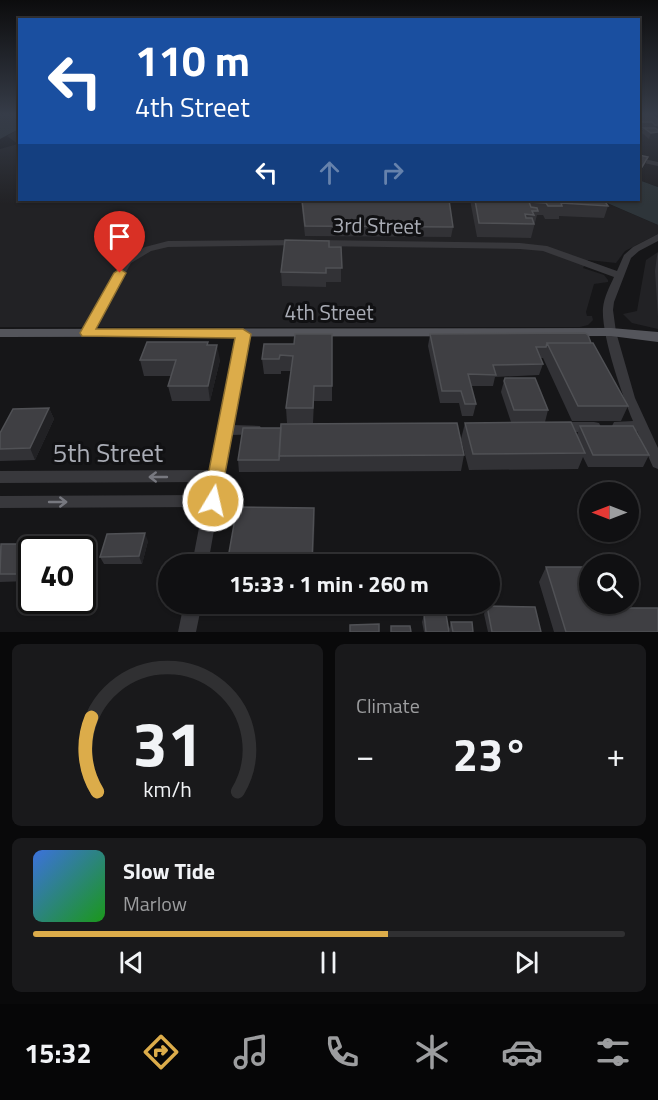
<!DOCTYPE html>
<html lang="en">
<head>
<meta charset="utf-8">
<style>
	:root { --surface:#101012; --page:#19191b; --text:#f1f3f6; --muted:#9c9d9f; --line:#303032; --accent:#dcac4a }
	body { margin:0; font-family:"Titillium Web",sans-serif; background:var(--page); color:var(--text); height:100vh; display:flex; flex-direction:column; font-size:22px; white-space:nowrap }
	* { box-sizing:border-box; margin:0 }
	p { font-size:20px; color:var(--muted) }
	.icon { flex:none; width:33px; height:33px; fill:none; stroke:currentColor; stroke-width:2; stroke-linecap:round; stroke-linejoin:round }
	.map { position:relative; height:632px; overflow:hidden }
	.drawer { display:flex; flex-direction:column; gap:12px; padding:12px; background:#09090a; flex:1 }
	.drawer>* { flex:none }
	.banner { position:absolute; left:18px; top:18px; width:622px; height:183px; border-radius:0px; box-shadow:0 2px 4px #0004,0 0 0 2px var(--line); background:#1a4fa0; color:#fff; overflow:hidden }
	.needle { width:39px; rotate:270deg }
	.buttons { position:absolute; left:579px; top:482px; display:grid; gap:12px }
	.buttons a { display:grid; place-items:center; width:60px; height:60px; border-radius:50%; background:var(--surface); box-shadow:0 2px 4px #0004,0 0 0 2px var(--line); font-size:30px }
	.speed { position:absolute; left:18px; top:536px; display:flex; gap:12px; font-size:30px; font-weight:700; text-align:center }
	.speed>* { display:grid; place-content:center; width:78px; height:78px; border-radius:50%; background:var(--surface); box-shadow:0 2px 4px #0004,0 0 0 2px var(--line); line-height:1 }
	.speed .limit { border:3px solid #111; border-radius:9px; background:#fff; color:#111 }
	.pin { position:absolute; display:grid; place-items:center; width:51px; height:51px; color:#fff; margin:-62px -26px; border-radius:50% 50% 50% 0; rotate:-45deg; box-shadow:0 0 6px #0007 }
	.pin .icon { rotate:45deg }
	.me { position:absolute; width:66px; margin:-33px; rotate:9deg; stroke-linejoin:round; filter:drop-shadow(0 0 4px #0008) }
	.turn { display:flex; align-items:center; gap:21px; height:126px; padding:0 18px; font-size:27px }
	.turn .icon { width:78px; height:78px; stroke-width:2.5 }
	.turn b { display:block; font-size:42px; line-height:51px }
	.lanes { display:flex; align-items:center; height:57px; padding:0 18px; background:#0003; justify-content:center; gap:30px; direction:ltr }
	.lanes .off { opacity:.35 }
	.big { font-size:45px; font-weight:700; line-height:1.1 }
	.drawer .tile { flex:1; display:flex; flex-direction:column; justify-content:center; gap:9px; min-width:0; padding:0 21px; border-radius:9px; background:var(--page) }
	.drawer .dial { align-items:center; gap:0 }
	.dial svg { height:156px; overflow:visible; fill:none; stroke:var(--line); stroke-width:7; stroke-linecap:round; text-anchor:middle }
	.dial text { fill:var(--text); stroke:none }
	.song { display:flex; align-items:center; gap:18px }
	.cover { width:72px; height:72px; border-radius:9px; background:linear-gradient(135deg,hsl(220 70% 55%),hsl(120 70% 35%)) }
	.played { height:6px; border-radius:3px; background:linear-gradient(90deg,var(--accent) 60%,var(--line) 60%) }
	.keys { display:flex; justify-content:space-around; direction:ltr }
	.heat { display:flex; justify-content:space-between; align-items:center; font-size:33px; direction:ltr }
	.drawer .tiles { flex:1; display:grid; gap:12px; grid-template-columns:1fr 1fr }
	.tile:last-child { grid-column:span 2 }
	.trip { position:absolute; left:158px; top:554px; width:342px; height:60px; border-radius:30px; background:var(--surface); box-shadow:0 2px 4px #0004,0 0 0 2px var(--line); font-weight:700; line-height:60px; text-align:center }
	.menu { display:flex; height:96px; justify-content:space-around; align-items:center; background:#060607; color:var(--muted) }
	.menu .icon { width:42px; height:42px }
	.menu .selected { color:var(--accent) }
	.menu b { font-size:27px; color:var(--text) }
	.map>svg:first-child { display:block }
	.built { fill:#222225 }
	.water { fill:#2e353a }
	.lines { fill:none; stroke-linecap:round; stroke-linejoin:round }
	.minor { fill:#38383c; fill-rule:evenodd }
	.major { fill:#54555b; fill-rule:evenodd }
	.wall { fill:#323236 }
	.shaded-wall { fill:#212124 }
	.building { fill:#3f3f43; stroke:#505155; stroke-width:1.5 }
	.oneway { stroke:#77787f }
	.route { fill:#dcac4a; stroke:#8f7030; stroke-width:1.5 }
	.labels { text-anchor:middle; stroke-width:6; stroke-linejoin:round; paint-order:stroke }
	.street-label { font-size:21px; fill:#aaadb6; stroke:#111113 }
	.near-street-label { font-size:26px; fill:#aaadb6; stroke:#111113 }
</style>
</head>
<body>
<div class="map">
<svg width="658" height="632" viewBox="0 0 658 632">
	<rect width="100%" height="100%" fill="#161618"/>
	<path class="built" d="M639,121L658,131V187L639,180Z
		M19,129L20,200H600L658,225V234L625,251L616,263L588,260L583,268L604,275L608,280V282L594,284L586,312L587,316H592L593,320L588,325L580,327H0V149L18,144L7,136Z
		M658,252V329L632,323L623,314L637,311L646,260Z"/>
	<path class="water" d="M0,115H19V129L0,139Z
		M639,180L658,187V225L600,200H639Z"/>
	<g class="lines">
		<path class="minor" d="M639,158L658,162V166L639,162Z
			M658,234V241L639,251L631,258L614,302L613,310L616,332L635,398L658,448V469L653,467L637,431L614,430L612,426L614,422L633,421C622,395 601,335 603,308C604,297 610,286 614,277L543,251L520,249L315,246L311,243L315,240L520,243L547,246L617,271L624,255L633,247Z
			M299,240L303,243L302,245L168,247L151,251L131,263L91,335L87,336L82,333L124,259L145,247L168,241Z
			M243,331L248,334L232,425L260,426L262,430L260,434L231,435L208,564H192L203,507L0,508V496L206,495L208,482L0,483V471L211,470L238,334Z
			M559,422H594L599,423L601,427L599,431L594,432H559L554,431L552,427L554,423Z
			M184,603H202L196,632H178Z"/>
		<path class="major" d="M611,328L658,332V342L611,336L0,337V329Z"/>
	</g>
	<path class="wall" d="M639,115L658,117V137L649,139L642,133L643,130H639Z
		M639,155L645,166L639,176Z
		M108,200H230L229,203L109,201Z
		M301,200H449L453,227L451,237L305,236Z
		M470,200H604L608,206L604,218L559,216V219H545L543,215H537L531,238L477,237Z
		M329,247H341V282H326V287L282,286L281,272Z
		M658,252V317L655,271L657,256Z
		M332,334V401H314L313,423H287L286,408L291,371H281V374H264L262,359L294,344Z
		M430,334L591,343L628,406L621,421H572L543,358H541L543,364L539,375L495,377L493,386H471L476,404L473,416H462L459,403H440L428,346Z
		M208,345L220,360L210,401H172L168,386L172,376H144L140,360Z
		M504,381L548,410L545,422H511L501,392Z
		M49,408L54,419L35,460L0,461V433Z
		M465,423L577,435L580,426L649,455L643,467H588L583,457L578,469L469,470L461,439Z
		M243,428L464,455L461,471L239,472L238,460Z
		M148,541L142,564H104L100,557Z
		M21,544L25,552H32V575L29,581L0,582V546Z
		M546,567L610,608L658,632H554L539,582Z
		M223,603H311V615L225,613Z
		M416,603H425L426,611V614L449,632H424L422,622L424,615H418Z
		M487,606L541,632H488L484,614Z
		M451,622L473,632H450L449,629Z"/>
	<path class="shaded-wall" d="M658,132V137L649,139L651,133Z
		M648,157L645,166L639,176L642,167Z
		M217,345L220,360L210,401L208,386Z
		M49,408L54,419L35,460L30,448Z
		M314,508L315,523L313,564H312Z
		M145,533L148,541L142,564L139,556Z
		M21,544L25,552L22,560L17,552Z
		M32,556V575L29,581L24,574Z"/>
	<path class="building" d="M639,115H652L658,120V125H655L652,122H639Z
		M644,128H655L658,130V132L651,133Z
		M639,155L648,157L642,167L639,166Z
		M302,200H449L453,227L305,226Z
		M475,200H604L608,206L561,203L562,206H548L546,203L529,202L531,207L537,208L538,211H532L534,215L525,214L526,218H532L534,224L479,223Z
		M285,240L329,241V247H341L342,268H326V273L281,272Z
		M585,333L588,335L591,343H547L546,347H536L543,364L493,365L496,375L468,374L476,404H465L461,391H442L430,334Z
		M295,334H332V386H314L313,408H286L293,356L280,355L279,359H262L264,344H294Z
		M147,342H208L207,345H217L208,386H168L176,360H140Z
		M547,343H593L628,406H578Z
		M505,378H535L548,410H514L504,381Z
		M49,408L30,448L0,449V433L13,409Z
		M571,422L585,453L473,454L465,423Z
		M457,423L464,455L279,456L281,424Z
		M580,426H633L649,455H593Z
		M243,428H281L279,460H238Z
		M237,507L314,508L312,564H227Z
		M145,533L139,556L100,557L107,534Z
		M1,544H21L17,552H32V556L24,574H0Z
		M546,567H590V603H608L610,608H658V632H566Z
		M417,603H425L426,611H418Z
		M487,606L535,607L541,632H492Z
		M424,614H446L449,632H426Z
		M451,622H472L473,632H453Z
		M379,624V632H350V625Z
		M391,626H410L411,632H391Z"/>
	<defs><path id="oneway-shaft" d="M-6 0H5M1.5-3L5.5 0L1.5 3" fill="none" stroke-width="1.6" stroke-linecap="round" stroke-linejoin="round" transform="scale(1.5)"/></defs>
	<g class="oneway">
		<use href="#oneway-shaft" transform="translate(158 477) rotate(180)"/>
		<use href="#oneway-shaft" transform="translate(58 502)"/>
	</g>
	<linearGradient id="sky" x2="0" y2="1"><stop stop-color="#0c0c0d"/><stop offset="0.56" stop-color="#363c48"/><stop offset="1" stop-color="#363c48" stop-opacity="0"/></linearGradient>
	<rect width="658" height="204" fill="url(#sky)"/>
	<path class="route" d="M120,269L126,273L96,329H243L251,334L219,506L213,509L206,506L203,501L235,338L82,336L80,333L114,273Z"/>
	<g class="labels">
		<g class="street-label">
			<text transform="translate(377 226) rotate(1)" y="7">3rd Street</text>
			<text x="329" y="320">4th Street</text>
		</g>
		<g class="near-street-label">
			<text x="108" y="462">5th Street</text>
		</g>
	</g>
</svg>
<div class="buttons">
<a><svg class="needle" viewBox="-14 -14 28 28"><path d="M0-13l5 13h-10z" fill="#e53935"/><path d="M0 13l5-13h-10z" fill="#9c9d9f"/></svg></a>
<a><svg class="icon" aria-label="search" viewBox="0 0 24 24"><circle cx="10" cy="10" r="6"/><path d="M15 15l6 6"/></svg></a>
</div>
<div class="speed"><div class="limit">40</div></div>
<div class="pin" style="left:120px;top:273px;background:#d93025"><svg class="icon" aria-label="arrive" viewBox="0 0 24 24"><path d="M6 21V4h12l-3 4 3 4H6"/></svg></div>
<svg class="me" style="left:213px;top:501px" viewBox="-20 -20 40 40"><circle r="17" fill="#dcac4a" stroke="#fff" stroke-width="3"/><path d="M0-11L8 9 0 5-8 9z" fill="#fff"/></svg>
<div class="trip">15:33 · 1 min · 260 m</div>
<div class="banner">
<div class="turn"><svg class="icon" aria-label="left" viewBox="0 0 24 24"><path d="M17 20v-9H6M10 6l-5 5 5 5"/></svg><div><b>110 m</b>4th Street</div></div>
<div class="lanes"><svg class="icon" aria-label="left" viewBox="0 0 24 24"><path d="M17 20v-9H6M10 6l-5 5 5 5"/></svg><svg class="icon off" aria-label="ahead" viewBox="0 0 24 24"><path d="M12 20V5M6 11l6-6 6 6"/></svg><svg class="icon off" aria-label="right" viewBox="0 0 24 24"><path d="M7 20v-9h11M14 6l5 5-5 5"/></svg></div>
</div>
</div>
<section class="drawer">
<div class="tiles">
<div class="tile dial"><svg viewBox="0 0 100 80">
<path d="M14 69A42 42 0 1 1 86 69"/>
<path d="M14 69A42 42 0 0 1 11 31" stroke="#dcac4a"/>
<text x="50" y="56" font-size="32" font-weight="700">31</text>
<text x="50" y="72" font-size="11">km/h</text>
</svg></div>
<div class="tile"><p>Climate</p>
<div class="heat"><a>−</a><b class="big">23°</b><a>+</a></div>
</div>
<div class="tile">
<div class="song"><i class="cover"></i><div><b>Slow Tide</b><p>Marlow</p></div></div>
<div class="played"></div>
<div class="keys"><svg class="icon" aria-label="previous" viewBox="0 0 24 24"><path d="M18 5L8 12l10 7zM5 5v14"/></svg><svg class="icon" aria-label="pause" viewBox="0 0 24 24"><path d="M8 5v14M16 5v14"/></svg><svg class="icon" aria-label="next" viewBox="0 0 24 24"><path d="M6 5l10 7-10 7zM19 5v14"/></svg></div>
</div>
</div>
</section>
<nav class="menu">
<b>15:32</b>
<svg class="icon selected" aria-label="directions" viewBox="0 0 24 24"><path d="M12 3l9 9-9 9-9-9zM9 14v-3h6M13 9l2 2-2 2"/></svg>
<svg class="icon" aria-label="music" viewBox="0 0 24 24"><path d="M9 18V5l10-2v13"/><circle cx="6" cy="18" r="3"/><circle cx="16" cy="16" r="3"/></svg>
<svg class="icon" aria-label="phone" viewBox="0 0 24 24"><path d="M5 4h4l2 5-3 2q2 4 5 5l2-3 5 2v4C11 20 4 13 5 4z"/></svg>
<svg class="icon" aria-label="climate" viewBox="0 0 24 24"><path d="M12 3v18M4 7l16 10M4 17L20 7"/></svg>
<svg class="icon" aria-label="car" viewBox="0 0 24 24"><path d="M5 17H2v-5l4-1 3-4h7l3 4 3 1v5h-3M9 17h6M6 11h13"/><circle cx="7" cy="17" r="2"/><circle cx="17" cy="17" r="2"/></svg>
<svg class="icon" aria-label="filters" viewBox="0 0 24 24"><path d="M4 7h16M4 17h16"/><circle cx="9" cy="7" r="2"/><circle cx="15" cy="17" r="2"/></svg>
</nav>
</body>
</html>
